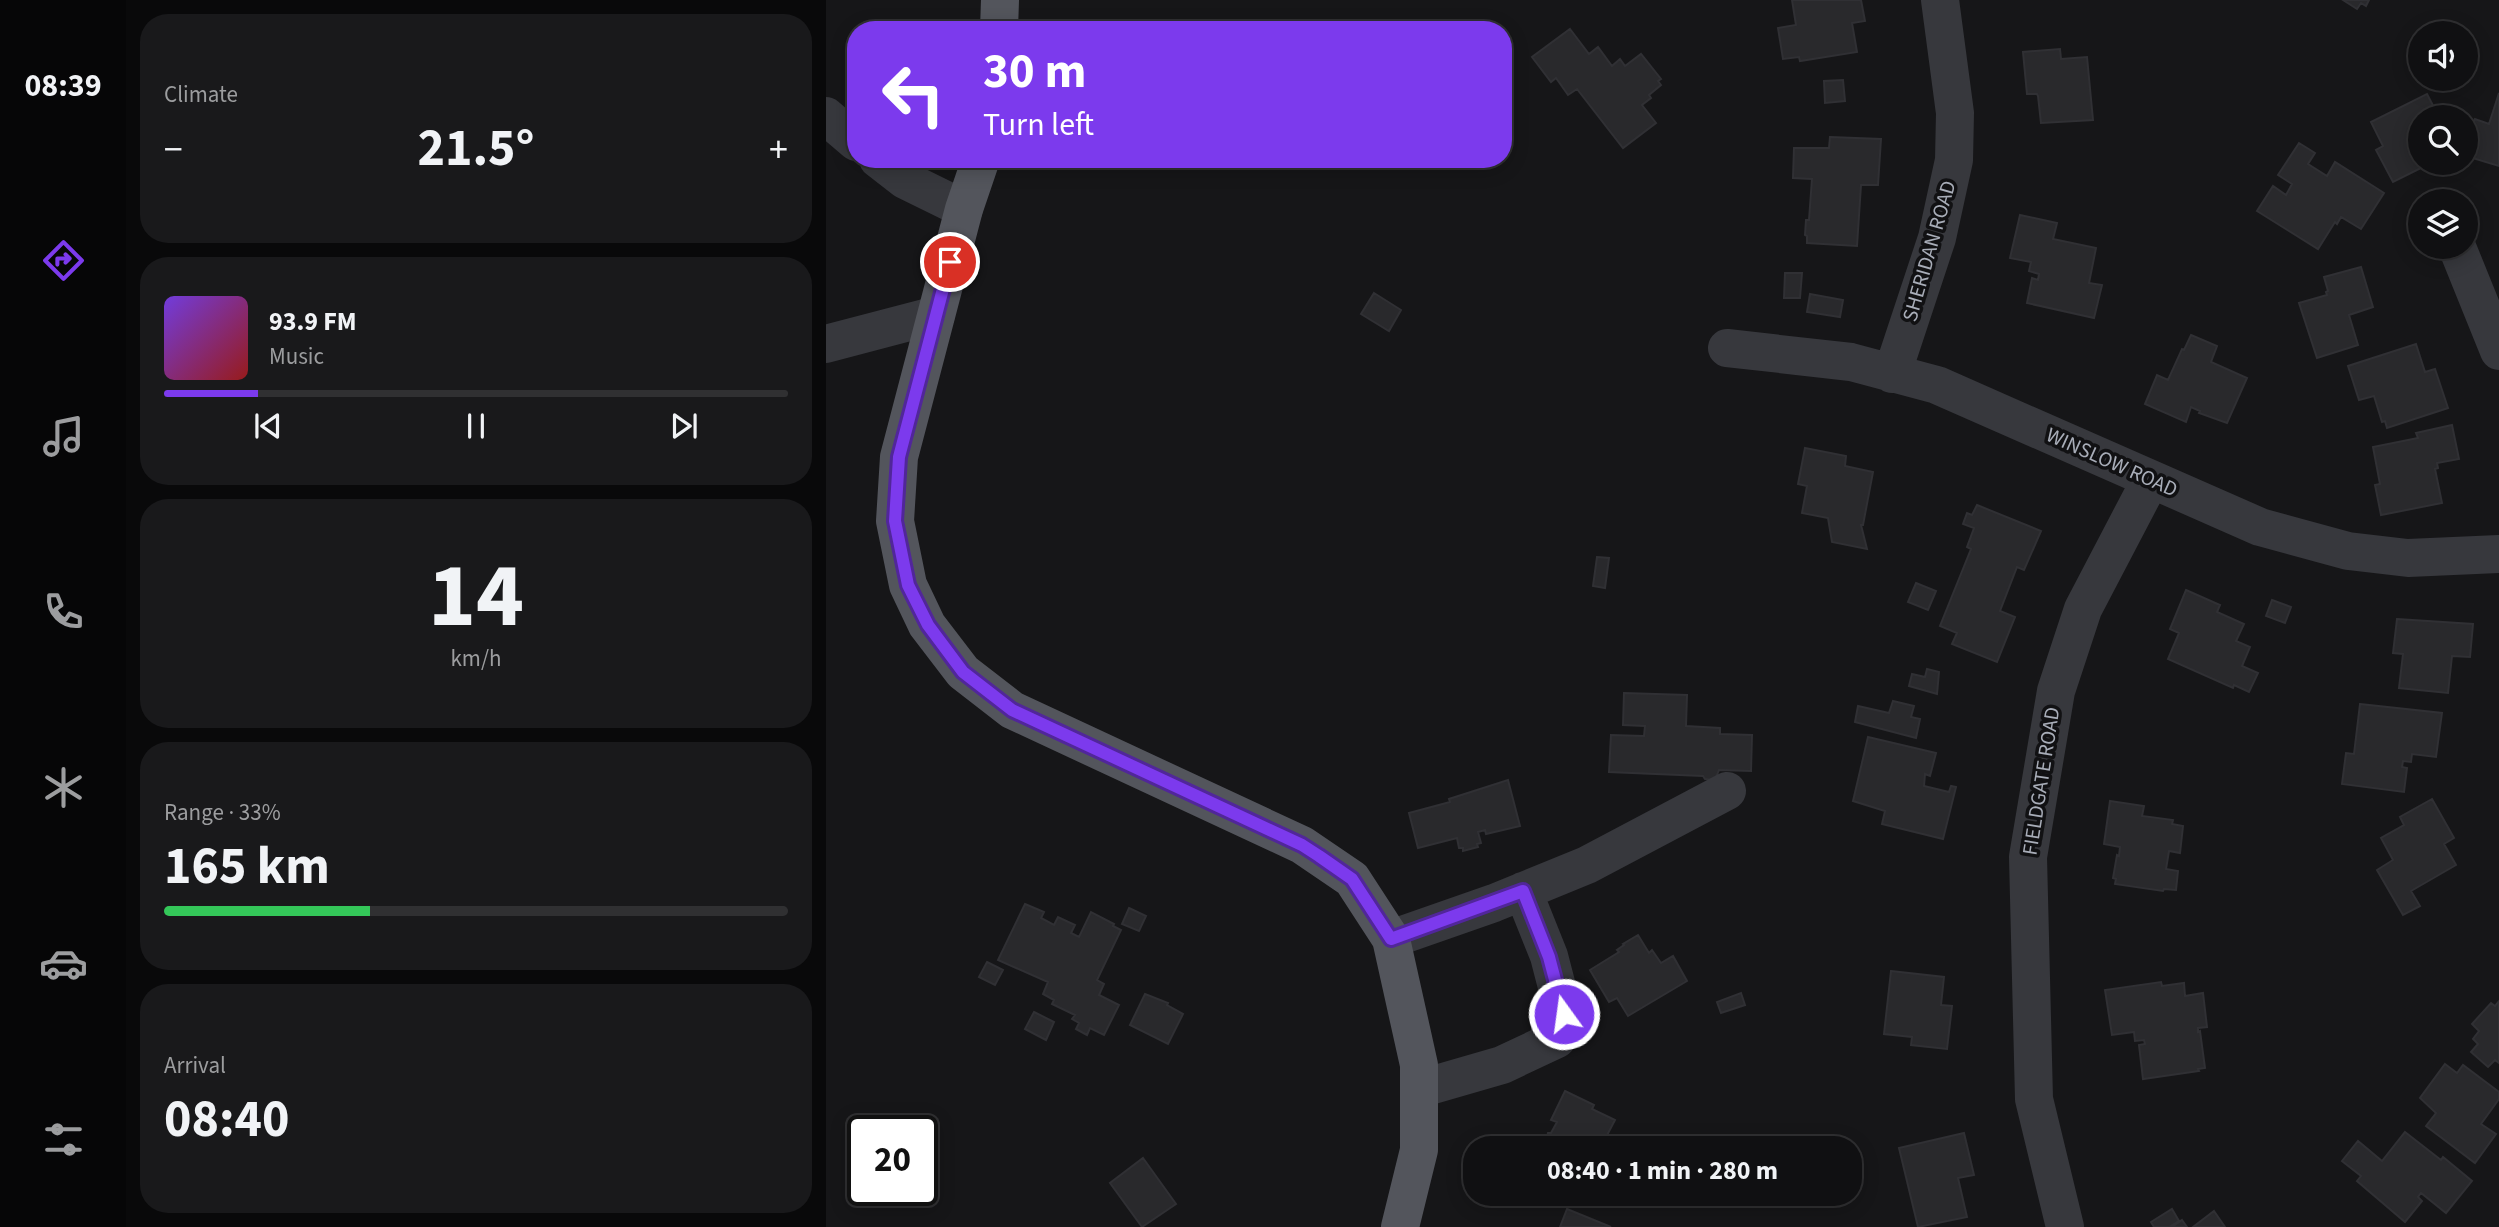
<!DOCTYPE html>
<html lang="en">
<head>
<meta charset="utf-8">
<style>
	:root { --surface:#101012; --page:#19191b; --text:#f1f3f6; --muted:#9c9d9f; --line:#303032; --accent:#7c3aed }
	body { margin:0; font-family:"Source Sans 3",sans-serif; background:var(--page); color:var(--text); height:100vh; display:flex; flex-direction:column; font-size:26px; white-space:nowrap }
	* { box-sizing:border-box; margin:0 }
	p { font-size:23px; color:var(--muted) }
	.icon { flex:none; width:38px; height:38px; fill:none; stroke:currentColor; stroke-width:2; stroke-linecap:round; stroke-linejoin:round }
	.map { position:relative; flex:1; overflow:hidden }
	.side { display:flex; flex-direction:column; gap:14px; padding:14px; background:#09090a; width:700px }
	.side>* { flex:none }
	.banner { position:absolute; left:21px; top:21px; width:665px; height:147px; border-radius:28px; box-shadow:0 4px 18px #0003,0 0 0 2px var(--line); background:#7c3aed; color:#fff; overflow:hidden }
	.buttons { position:absolute; left:1582px; top:21px; display:grid; gap:14px }
	.buttons a { display:grid; place-items:center; width:70px; height:70px; border-radius:50%; background:var(--surface); box-shadow:0 4px 18px #0003,0 0 0 2px var(--line); font-size:35px }
	.speed { position:absolute; left:21px; top:1115px; display:flex; gap:14px; font-size:35px; font-weight:700; text-align:center }
	.speed>* { display:grid; place-content:center; width:91px; height:91px; border-radius:50%; background:var(--surface); box-shadow:0 4px 18px #0003,0 0 0 2px var(--line); line-height:1 }
	.speed .limit { border:4px solid #111; border-radius:10px; background:#fff; color:#111 }
	.pin { position:absolute; display:grid; place-items:center; width:60px; height:60px; color:#fff; margin:-30px; border:4px solid #fff; border-radius:50%; box-shadow:0 2px 7px #0007 }
	.me { position:absolute; width:77px; margin:-38px; rotate:346deg; stroke-linejoin:round; filter:drop-shadow(0 0 5px #0008) }
	.turn { display:flex; align-items:center; gap:24px; height:147px; padding:0 21px; font-size:32px }
	.turn .icon { width:91px; height:91px; stroke-width:2.5 }
	.turn b { display:block; font-size:49px; line-height:60px }
	.big { font-size:52px; font-weight:700; line-height:1.1 }
	.side .card { flex:1; display:flex; flex-direction:column; justify-content:center; gap:10px; min-width:0; padding:0 24px; border-radius:28px; background:var(--page) }
	.side .dial { align-items:center; gap:0 }
	.dial b { font-size:91px; line-height:1 }
	.song { display:flex; align-items:center; gap:21px }
	.cover { width:84px; height:84px; border-radius:10px; background:linear-gradient(135deg,hsl(260 70% 55%),hsl(0 70% 35%)) }
	.played { height:7px; border-radius:4px; background:linear-gradient(90deg,var(--accent) 15%,var(--line) 15%) }
	.keys { display:flex; justify-content:space-around; direction:ltr }
	.heat { display:flex; justify-content:space-between; align-items:center; font-size:38px; direction:ltr }
	.charge { height:10px; border-radius:5px; background:linear-gradient(90deg,#34c759 33%,var(--line) 0) }
	.trip { position:absolute; left:637px; top:1136px; width:399px; height:70px; border-radius:28px; background:var(--surface); box-shadow:0 4px 18px #0003,0 0 0 2px var(--line); font-weight:700; line-height:70px; text-align:center }
	main { display:flex; flex:1; min-height:0 }
	.dock { display:flex; flex-direction:column; width:126px; justify-content:space-around; align-items:center; background:#060607; color:var(--muted) }
	.dock .icon { width:49px; height:49px }
	.dock .on { color:var(--accent) }
	.dock b { font-size:32px; color:var(--text) }
	.map>svg:first-child { display:block }
	.building { fill:#29292c; stroke:#303034; stroke-width:2 }
	.lines { fill:none; stroke-linecap:round; stroke-linejoin:round }
	.minor { stroke:#37383d; stroke-width:38 }
	.major { stroke:#53555c; stroke-width:38 }
	.route-casing { stroke:#51269a; stroke-width:18 }
	.route { stroke:#7c3aed; stroke-width:12 }
	.labels { text-anchor:middle; stroke-width:7; stroke-linejoin:round; paint-order:stroke }
	.street-label { font-size:21px; fill:#a8adb8; stroke:#111113 }
</style>
</head>
<body>
<main>
<nav class="dock">
<b>08:39</b>
<svg class="icon on" aria-label="directions" viewBox="0 0 24 24"><path d="M12 3l9 9-9 9-9-9zM9 14v-3h6M13 9l2 2-2 2"/></svg>
<svg class="icon" aria-label="music" viewBox="0 0 24 24"><path d="M9 18V5l10-2v13"/><circle cx="6" cy="18" r="3"/><circle cx="16" cy="16" r="3"/></svg>
<svg class="icon" aria-label="phone" viewBox="0 0 24 24"><path d="M5 4h4l2 5-3 2q2 4 5 5l2-3 5 2v4C11 20 4 13 5 4z"/></svg>
<svg class="icon" aria-label="climate" viewBox="0 0 24 24"><path d="M12 3v18M4 7l16 10M4 17L20 7"/></svg>
<svg class="icon" aria-label="car" viewBox="0 0 24 24"><path d="M5 17H2v-5l4-1 3-4h7l3 4 3 1v5h-3M9 17h6M6 11h13"/><circle cx="7" cy="17" r="2"/><circle cx="17" cy="17" r="2"/></svg>
<svg class="icon" aria-label="filters" viewBox="0 0 24 24"><path d="M4 7h16M4 17h16"/><circle cx="9" cy="7" r="2"/><circle cx="15" cy="17" r="2"/></svg>
</nav>
<section class="side">
<div class="card"><p>Climate</p>
<div class="heat"><a>−</a><b class="big">21.5°</b><a>+</a></div>
</div>
<div class="card">
<div class="song"><i class="cover"></i><div><b>93.9 FM</b><p>Music</p></div></div>
<div class="played"></div>
<div class="keys"><svg class="icon" aria-label="previous" viewBox="0 0 24 24"><path d="M18 5L8 12l10 7zM5 5v14"/></svg><svg class="icon" aria-label="pause" viewBox="0 0 24 24"><path d="M8 5v14M16 5v14"/></svg><svg class="icon" aria-label="next" viewBox="0 0 24 24"><path d="M6 5l10 7-10 7zM19 5v14"/></svg></div>
</div>
<div class="card dial"><b>14</b><p>km/h</p></div>
<div class="card"><p>Range · 33%</p><b class="big">165 km</b><div class="charge"></div></div>
<div class="card"><p>Arrival</p><b class="big">08:40</b></div>
</section>
<div class="map">
<svg width="1673" height="1227" viewBox="0 0 1673 1227">
	<rect width="100%" height="100%" fill="#161618"/>
	<path class="building" d="M966,0H1035L1039,21L1026,23L1031,52L974,61L973,57L957,59L952,28L970,25Z
		M1517,0H1543L1540,6L1535,3L1531,9Z
		M744,29L763,54L772,47L786,66L794,59L799,66L815,54L835,79L832,81L835,85L823,95L825,98L816,105L830,123L797,148L751,89L742,95L730,78L725,82L706,57Z
		M1234,49L1235,59L1261,57L1267,120L1215,123L1212,96L1211,94H1201L1197,52Z
		M1017,80L1019,101L999,103L998,81Z
		M1673,93V166L1640,156V148L1649,119L1663,124Z
		M1601,94L1613,117H1594V163H1605L1567,182L1550,150L1557,146L1545,122Z
		M1004,137L1055,139L1052,185H1035L1031,246L981,243V236L979,235L980,220H983L986,179L967,178L968,148H1003Z
		M1473,143L1489,153L1482,164L1501,176L1509,162L1558,193L1535,229L1515,217L1511,224L1509,222L1492,249L1431,211L1447,186L1460,195L1466,184L1452,175Z
		M1194,215L1231,223L1227,239L1270,248L1263,283L1276,285L1268,318L1201,303L1206,278L1212,280L1213,274L1203,271L1205,262L1184,258Z
		M1535,267L1547,307L1523,315L1532,345L1491,358L1473,303L1501,295L1500,292L1502,291L1498,277Z
		M959,273H976L974,298H958Z
		M548,293L575,310L563,331L535,314Z
		M984,294L1017,300L1014,317L981,312Z
		M1365,335L1391,346L1385,362L1421,378L1401,423L1373,413L1374,411L1365,407L1360,422L1319,404L1331,375L1342,380L1356,349L1358,350Z
		M1590,344L1599,372L1609,369L1622,408L1561,428L1559,421L1556,422L1548,396L1533,400L1522,366Z
		M1626,425L1633,459L1611,463L1612,468L1609,469L1616,503L1555,515L1549,485L1554,484L1547,447L1592,438L1590,433Z
		M979,448L1020,456L1019,466L1047,472L1037,525H1035L1041,549L1006,542L1002,518L976,513L981,486L972,484Z
		M1151,505L1215,531L1198,570L1191,567L1174,611L1189,617L1171,662L1126,644L1131,633L1114,626L1145,549L1141,547L1148,528L1137,524L1141,513L1146,515Z
		M771,557L783,558L779,588L767,586Z
		M1090,583L1110,591L1102,610L1082,602Z
		M1360,590L1394,605L1391,612L1418,624L1410,641L1424,647L1416,666L1432,673L1423,692L1408,685L1407,688L1342,659L1353,633L1344,629Z
		M1446,600L1465,607L1459,623L1440,616Z
		M1571,619L1647,624L1644,657L1626,656L1622,693L1573,688L1577,654L1567,653Z
		M1101,669L1113,672L1111,694L1083,686L1086,674L1099,677Z
		M798,693L861,695L860,726L894,728V734L926,735L925,771L893,770L889,780L879,779L877,776L783,772L785,735L818,736L819,726L797,725Z
		M1067,701L1088,706L1085,717L1094,719L1090,738L1029,722L1032,706L1063,713Z
		M1534,704L1616,713L1610,757L1586,754L1585,762L1577,761L1576,767L1581,768L1578,792L1516,784L1520,753L1528,754Z
		M1042,737L1110,753L1104,776L1099,774L1098,786L1123,792L1125,786L1130,787L1117,839L1056,824L1059,811L1027,801Z
		M682,780L694,826L660,834L659,830L652,832L655,843L651,844L652,847L637,851V848H633L631,838L592,848L583,813L624,802L623,799Z
		M1606,799L1628,838L1618,844L1630,865L1585,891L1594,906L1577,915L1551,870L1567,860L1555,838L1578,825L1574,817Z
		M1284,801L1318,806L1316,816L1347,820L1346,824L1357,826L1354,853L1343,851L1340,869L1352,871L1350,890L1338,889L1337,891L1289,884L1290,879L1287,878L1291,855L1293,856L1294,847L1278,844Z
		M199,904L218,912L215,918L228,925L232,917L249,925L245,933L253,937L265,912L288,924L287,926L295,930L271,980L278,984L273,995L293,1005L278,1035L264,1028L261,1035L250,1029L253,1023L246,1019L249,1015L226,1004L228,1000L217,994L222,982L172,960Z
		M303,908L320,916L313,931L296,924Z
		M812,935L823,953L826,950L835,963L847,956L861,981L802,1016L791,998L783,1002L764,970L793,952L791,950L798,945L797,944Z
		M161,962L177,970L169,985L153,977Z
		M1065,971L1118,977L1115,1005L1126,1006L1121,1049L1085,1045L1086,1037L1058,1034Z
		M1335,982L1336,986L1358,983L1359,996L1377,993L1381,1027L1372,1028V1032L1374,1031L1379,1068L1372,1069L1373,1071L1317,1079L1313,1045L1319,1044L1318,1040L1309,1041L1308,1032L1286,1035L1279,990Z
		M915,993L919,1005L895,1013L891,1002Z
		M319,994L342,1003L341,1005L357,1014L342,1044L304,1025Z
		M1673,1001V1063L1669,1060L1662,1067L1645,1052L1652,1044L1647,1039L1653,1031L1646,1024L1665,1003L1669,1006Z
		M208,1012L228,1022L220,1040L199,1029Z
		M1619,1064L1631,1073L1637,1065L1673,1092V1099L1655,1124L1670,1134L1649,1163L1600,1126L1610,1113L1594,1098Z
		M739,1091L768,1105L766,1109L789,1120L778,1141L773,1138L768,1148H718L722,1133H725L731,1122L725,1120Z
		M1579,1132L1615,1160L1617,1157L1646,1181L1620,1213L1595,1193L1592,1197L1596,1201L1579,1222L1531,1181L1535,1176L1516,1161L1532,1141L1556,1161Z
		M1138,1133L1148,1175L1132,1178L1141,1217L1092,1227L1073,1148Z
		M317,1158L350,1204L316,1227L284,1183Z
		M706,1194H745L739,1206L729,1201L728,1204Z
		M741,1209L785,1227H734Z
		M1346,1209L1353,1221L1343,1227H1328L1325,1222Z
		M1388,1211L1399,1227H1367Z
		M1356,1220L1361,1227H1346Z"/>
	<g class="lines">
		<path class="minor" d="M0,116L30,142
			M52,159L79,180L138,209
			M1631,247L1673,351
			M0,344L110,315
			M901,348L1025,362L1111,385L1434,527L1522,551L1582,558L1673,554
			M1066,374L1111,238L1128,160L1129,113L1114,0
			M565,939L668,903L761,865L901,791
			M593,1089L676,1065L731,1039L738,1014L723,956L697,891
			M1239,1227L1208,1099L1202,857L1230,691L1257,609L1325,479"/>
		<path class="major" d="M173,30L174,0
			M155,159L138,209L73,457L69,521L82,585L101,625L137,672L186,710L476,845L526,879L565,939L593,1065V1150L574,1227"/>
	</g>
	<g class="lines">
		<g class="route-casing">
			<path id="route" d="M124,262L73,457L69,521L82,585L102,625L137,672L186,710L476,845L493,856L526,879L565,939L697,891L723,957L738,1014"/>
		</g>
		<use href="#route" class="route"/>
	</g>
	<g class="labels">
		<g class="street-label">
			<text transform="translate(1103 251) rotate(-74)" y="7">SHERIDAN ROAD</text>
			<text transform="translate(1286 462) rotate(24)" y="7">WINSLOW ROAD</text>
			<text transform="translate(1215 781) rotate(-81)" y="7">FIELDGATE ROAD</text>
		</g>
	</g>
</svg>
<div class="buttons">
<a><svg class="icon" aria-label="sound" viewBox="0 0 24 24"><path d="M4 9h4l5-4v14l-5-4H4zM17 9q2 3 0 6"/></svg></a>
<a><svg class="icon" aria-label="search" viewBox="0 0 24 24"><circle cx="10" cy="10" r="6"/><path d="M15 15l6 6"/></svg></a>
<a><svg class="icon" aria-label="layers" viewBox="0 0 24 24"><path d="M12 4l9 5-9 5-9-5zM3 14l9 5 9-5"/></svg></a>
</div>
<div class="speed"><div class="limit">20</div></div>
<div class="pin" style="left:124px;top:262px;background:#d93025"><svg class="icon" aria-label="arrive" viewBox="0 0 24 24"><path d="M6 21V4h12l-3 4 3 4H6"/></svg></div>
<svg class="me" style="left:738px;top:1014px" viewBox="-20 -20 40 40"><circle r="17" fill="#7c3aed" stroke="#fff" stroke-width="3"/><path d="M0-11L8 9 0 5-8 9z" fill="#fff"/></svg>
<div class="trip">08:40 · 1 min · 280 m</div>
<div class="banner">
<div class="turn"><svg class="icon" aria-label="left" viewBox="0 0 24 24"><path d="M17 20v-9H6M10 6l-5 5 5 5"/></svg><div><b>30 m</b>Turn left</div></div>
</div>
</div>
</main>
</body>
</html>
